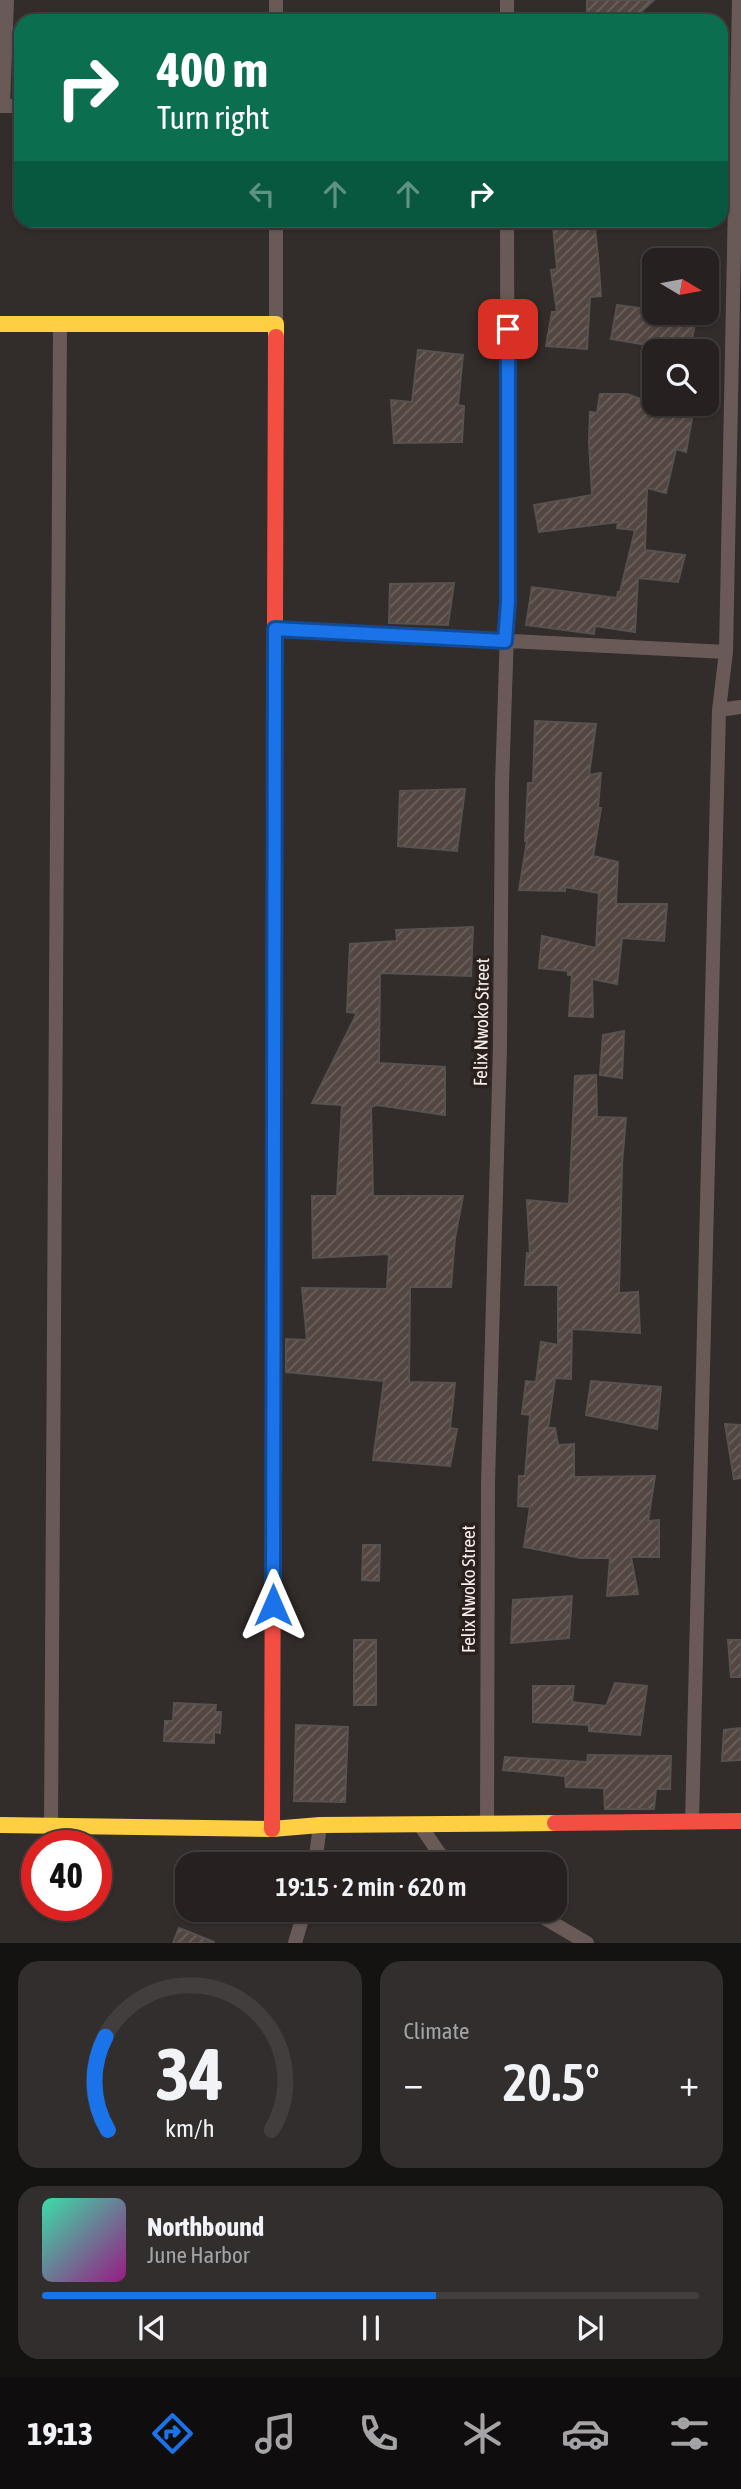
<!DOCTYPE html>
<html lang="en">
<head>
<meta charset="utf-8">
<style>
	:root { --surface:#262120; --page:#322e2d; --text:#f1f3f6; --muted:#a4a3a5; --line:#423e3e; --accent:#1a73e8 }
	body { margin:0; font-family:"Asap Condensed",sans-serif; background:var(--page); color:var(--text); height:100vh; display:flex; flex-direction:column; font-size:26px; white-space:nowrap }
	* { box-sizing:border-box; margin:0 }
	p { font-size:23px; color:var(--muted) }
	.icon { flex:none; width:38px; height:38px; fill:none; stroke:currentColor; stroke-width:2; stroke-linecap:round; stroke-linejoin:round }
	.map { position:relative; height:1943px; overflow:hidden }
	.panel { display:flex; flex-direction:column; gap:18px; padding:18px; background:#151212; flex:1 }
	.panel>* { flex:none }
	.top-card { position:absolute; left:14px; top:14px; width:714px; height:214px; border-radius:21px; box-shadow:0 2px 5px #0004,0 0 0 2px var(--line); background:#0b6e4f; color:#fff; overflow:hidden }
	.needle { width:46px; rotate:100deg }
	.controls { position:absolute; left:642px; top:248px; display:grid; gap:14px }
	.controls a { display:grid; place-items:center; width:77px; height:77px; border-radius:14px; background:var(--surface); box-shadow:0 2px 5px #0004,0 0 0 2px var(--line); font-size:35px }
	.speed { position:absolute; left:21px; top:1830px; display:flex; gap:14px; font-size:35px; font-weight:700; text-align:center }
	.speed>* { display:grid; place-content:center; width:91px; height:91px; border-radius:50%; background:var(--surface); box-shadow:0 2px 5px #0004,0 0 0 2px var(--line); line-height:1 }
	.speed .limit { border:10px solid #d22; background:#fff; color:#111 }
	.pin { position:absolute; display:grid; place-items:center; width:60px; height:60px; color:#fff; margin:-30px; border-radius:14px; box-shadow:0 4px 10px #0006 }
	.me { position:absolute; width:77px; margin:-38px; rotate:0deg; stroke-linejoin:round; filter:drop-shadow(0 0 5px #0008) }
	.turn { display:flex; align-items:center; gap:24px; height:147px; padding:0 28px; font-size:32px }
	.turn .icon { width:91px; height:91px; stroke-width:2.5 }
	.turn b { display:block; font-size:49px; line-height:60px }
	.lanes { display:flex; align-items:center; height:66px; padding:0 28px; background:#0003; justify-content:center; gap:35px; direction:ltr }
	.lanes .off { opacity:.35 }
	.big { font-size:52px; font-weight:600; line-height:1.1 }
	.panel .widget { flex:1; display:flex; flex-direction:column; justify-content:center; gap:10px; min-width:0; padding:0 24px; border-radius:21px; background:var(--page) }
	.panel .dial { align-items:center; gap:0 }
	.dial svg { height:182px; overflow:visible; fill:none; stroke:var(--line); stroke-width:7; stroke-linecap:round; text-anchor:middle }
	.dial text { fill:var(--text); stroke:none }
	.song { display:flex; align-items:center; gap:21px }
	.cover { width:84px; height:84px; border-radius:10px; background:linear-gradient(135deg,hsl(160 70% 55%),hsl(310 70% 35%)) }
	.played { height:7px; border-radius:4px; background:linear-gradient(90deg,var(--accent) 60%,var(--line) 60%) }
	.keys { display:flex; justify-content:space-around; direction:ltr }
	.heat { display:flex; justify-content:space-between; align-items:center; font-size:38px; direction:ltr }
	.panel .tiles { flex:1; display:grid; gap:18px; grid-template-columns:1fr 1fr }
	.widget:last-child { grid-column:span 2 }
	.trip { position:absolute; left:175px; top:1852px; width:392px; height:70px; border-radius:21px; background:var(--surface); box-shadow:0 2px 5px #0004,0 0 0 2px var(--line); font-weight:600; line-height:70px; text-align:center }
	.menu { display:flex; height:112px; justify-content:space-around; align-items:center; background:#0f0d0d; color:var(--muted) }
	.menu .icon { width:49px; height:49px }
	.menu .on { color:var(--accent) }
	.menu b { font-size:32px; color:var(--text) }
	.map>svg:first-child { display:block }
	.building { fill:url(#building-hatch); stroke:#575250; stroke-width:2 }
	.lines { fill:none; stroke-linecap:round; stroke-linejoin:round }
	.street { stroke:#695a57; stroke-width:14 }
	.fast { stroke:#16e098; stroke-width:16 }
	.slow { stroke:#ffcf43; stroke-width:16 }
	.jam { stroke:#f24e42; stroke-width:16 }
	.route-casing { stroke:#114b97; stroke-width:18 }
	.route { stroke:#1a73e8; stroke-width:12 }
	.labels { text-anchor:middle; stroke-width:7; stroke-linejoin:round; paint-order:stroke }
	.street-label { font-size:19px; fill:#f5eeeb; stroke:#2b211c }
</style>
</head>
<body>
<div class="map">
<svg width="741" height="1943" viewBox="0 0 741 1943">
	<defs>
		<pattern id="building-hatch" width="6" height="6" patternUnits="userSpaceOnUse" patternTransform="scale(1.75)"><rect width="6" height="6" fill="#534641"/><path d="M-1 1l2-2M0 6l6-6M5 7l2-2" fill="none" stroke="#6c615d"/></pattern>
	</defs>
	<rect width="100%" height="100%" fill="#322c2a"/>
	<path class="building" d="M587,0H654L631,21H615L614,15L587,20Z
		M574,220H594L598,256L601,296L590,297L587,349L546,346L552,312H557L551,270L557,269L553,225Z
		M617,305L654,310V313L697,315L689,352L611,339Z
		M418,350L463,355L458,405L464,406L462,442L394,443L391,400L412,402Z
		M600,394H627L692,418L686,452L676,449L666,493L647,488L645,550L685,555L678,582L638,578L635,632L595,626L594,634L526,625L532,587L617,598L618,592H620L635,530L617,528L618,522L539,532L534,505L592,495L589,441L590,412L597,413Z
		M454,583L448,625L389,623L390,584Z
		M535,721L596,724L589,775L601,773L598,808H601L593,856L618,862L616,904H667L664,941L622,938L617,984L592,979L593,1017L569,1016L572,975H568V971L539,968L542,936L596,948L599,893L565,887V891L519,890L527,841H525L528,783H533Z
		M465,789L457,851L398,846L400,791Z
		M473,927L471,976L380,973L379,1063L445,1067V1115L377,1105L371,1107L373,1196H463L455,1238L451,1287H410L409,1382L455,1383L450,1428L457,1429L450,1466L373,1460L384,1381L286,1372V1339L307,1340L302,1288L387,1289L389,1254L313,1258L312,1196H337L342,1105L312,1103L357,1013L347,1012L350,944L397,941L396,930Z
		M624,1031L622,1078L600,1075L603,1035Z
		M596,1075L597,1117L626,1118L622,1164L619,1293L638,1292L640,1333L572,1329L571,1379L555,1378L548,1428H555L558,1445L574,1444V1477L655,1476L648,1521L659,1520V1557H631L638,1594L607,1596L610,1558H581L524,1547L530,1507L518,1506L519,1476H525L530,1415L522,1414L526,1381L536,1382L541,1342L558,1345V1285H525L527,1253L530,1254L527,1200L569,1204L575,1076Z
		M591,1381L661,1387L657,1429L586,1415Z
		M725,1424L741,1425V1478L734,1479Z
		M363,1545H380L379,1581L362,1580Z
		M572,1596L569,1638L511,1643L513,1600Z
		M354,1640H376V1705H354Z
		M728,1640H741V1677H731Z
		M615,1683L647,1686L640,1735L589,1731V1725L533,1722V1686H574L572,1702L606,1706Z
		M174,1703L216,1705L215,1712H221L220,1733L214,1732V1743L164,1741L165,1721H173Z
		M296,1725L348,1727L345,1802L294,1801Z
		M741,1728V1760L722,1761L724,1730Z
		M588,1755L671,1756L670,1789H656L654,1809H605L604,1788L566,1787L565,1776L503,1770L505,1757L587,1762Z
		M179,1928L214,1942V1943H173Z"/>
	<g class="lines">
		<path class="street" d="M507,0V21
			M276,21V0
			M0,106H21
			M3,106L7,0
			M276,220V324
			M275,629L726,652
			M719,710L741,707
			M692,1822L719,710L726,652L739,0
			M487,1824L488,1483L500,1047L502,784L508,601L507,220
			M420,1825L439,1853L452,1864
			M51,1827L60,323
			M315,1864L320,1825
			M529,1909L587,1943
			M295,1943L305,1909"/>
		<path class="fast" d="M274,1050L275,623"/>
		<path class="slow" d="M0,324H276V337
			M273,1490L274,1050
			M0,1825L272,1829L320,1825L555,1823"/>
		<path class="jam" d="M275,623L276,337
			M555,1823L741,1821
			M272,1829L273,1490"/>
	</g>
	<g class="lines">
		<g class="route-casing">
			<path id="route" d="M273,1605L275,629L505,641L508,601V329"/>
		</g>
		<use href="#route" class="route"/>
	</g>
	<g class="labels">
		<g class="street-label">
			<text transform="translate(481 1022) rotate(-89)" y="7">Felix Nwoko Street</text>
			<text transform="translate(468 1589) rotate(-90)" y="7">Felix Nwoko Street</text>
		</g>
	</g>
</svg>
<div class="controls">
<a><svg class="needle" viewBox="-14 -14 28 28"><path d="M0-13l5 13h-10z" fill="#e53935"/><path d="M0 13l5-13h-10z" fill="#a4a3a5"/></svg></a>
<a><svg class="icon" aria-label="search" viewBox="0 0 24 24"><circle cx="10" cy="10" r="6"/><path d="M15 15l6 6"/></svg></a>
</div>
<div class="speed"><div class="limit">40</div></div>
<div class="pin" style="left:508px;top:329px;background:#d93025"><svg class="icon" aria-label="arrive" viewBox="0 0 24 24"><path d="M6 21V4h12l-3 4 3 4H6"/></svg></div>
<svg class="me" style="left:273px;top:1605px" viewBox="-20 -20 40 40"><path d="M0-17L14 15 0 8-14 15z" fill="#1a73e8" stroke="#fff" stroke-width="4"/></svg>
<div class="trip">19:15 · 2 min · 620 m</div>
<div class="top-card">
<div class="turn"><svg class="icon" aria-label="right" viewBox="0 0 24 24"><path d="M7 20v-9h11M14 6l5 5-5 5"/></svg><div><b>400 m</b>Turn right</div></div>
<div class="lanes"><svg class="icon off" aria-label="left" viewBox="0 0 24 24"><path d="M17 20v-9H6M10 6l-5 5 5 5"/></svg><svg class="icon off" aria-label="ahead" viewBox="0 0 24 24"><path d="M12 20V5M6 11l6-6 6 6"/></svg><svg class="icon off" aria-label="ahead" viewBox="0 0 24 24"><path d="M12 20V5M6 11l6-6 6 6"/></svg><svg class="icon" aria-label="right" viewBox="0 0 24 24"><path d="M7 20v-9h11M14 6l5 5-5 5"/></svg></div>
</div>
</div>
<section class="panel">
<div class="tiles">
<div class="widget dial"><svg viewBox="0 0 100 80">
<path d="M14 69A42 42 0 1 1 86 69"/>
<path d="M14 69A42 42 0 0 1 13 28" stroke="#1a73e8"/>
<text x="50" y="56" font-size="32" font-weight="700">34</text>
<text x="50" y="72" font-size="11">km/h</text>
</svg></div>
<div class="widget"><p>Climate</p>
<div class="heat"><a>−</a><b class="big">20.5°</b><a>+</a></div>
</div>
<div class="widget">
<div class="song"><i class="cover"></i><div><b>Northbound</b><p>June Harbor</p></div></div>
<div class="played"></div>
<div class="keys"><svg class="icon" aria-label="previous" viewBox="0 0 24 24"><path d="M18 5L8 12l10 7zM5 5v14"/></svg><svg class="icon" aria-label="pause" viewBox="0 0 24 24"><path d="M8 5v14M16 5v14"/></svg><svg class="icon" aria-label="next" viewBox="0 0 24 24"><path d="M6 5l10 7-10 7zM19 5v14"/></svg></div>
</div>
</div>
</section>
<nav class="menu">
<b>19:13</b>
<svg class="icon on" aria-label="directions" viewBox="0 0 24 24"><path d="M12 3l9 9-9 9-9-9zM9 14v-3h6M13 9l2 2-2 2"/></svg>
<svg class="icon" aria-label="music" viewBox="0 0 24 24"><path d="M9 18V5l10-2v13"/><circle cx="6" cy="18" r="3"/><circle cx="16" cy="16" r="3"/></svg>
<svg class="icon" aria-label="phone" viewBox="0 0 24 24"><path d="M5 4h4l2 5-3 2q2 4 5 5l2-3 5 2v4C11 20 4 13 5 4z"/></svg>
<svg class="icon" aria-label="climate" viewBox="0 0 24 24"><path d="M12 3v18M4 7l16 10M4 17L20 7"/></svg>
<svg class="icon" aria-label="car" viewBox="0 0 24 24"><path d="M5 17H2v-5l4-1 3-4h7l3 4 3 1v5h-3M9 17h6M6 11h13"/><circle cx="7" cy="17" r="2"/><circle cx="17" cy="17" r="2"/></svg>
<svg class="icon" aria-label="filters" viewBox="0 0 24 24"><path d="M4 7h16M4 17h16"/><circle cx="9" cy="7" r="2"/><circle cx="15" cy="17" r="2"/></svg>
</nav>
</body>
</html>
